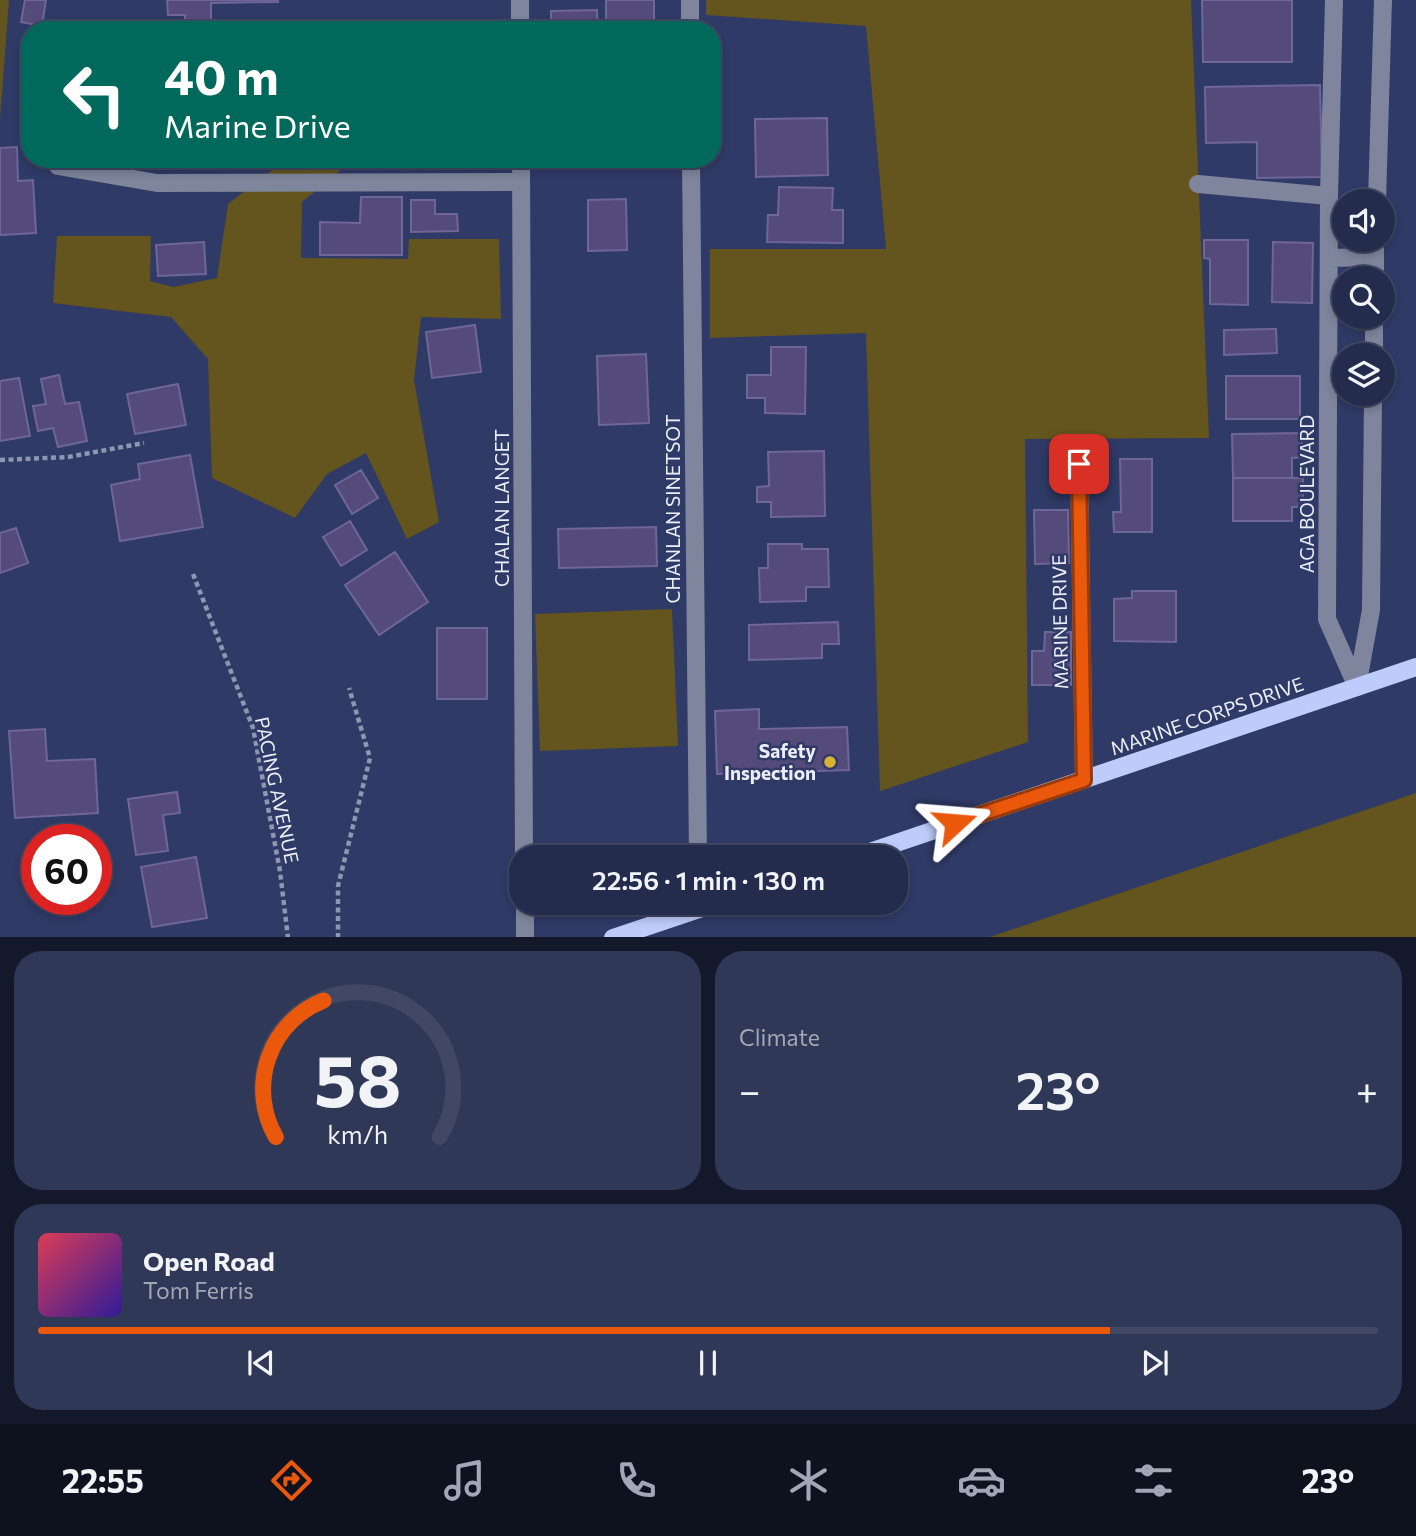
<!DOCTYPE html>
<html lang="en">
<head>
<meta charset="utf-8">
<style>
	:root { --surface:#232c4c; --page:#2f3856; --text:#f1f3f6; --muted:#a3a7b5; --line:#404864; --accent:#ea580c }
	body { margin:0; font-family:Commissioner,sans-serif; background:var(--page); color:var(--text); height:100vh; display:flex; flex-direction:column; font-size:26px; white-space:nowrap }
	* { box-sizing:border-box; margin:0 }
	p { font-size:23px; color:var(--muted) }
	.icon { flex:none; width:38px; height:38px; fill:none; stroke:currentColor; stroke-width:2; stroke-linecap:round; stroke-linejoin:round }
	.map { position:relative; height:937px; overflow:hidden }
	.sheet { display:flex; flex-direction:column; gap:14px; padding:14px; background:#13182a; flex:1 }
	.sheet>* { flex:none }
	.top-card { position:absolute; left:21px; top:21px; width:700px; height:147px; border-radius:28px; box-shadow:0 4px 10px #0003,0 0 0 2px var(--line); background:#00695c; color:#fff; overflow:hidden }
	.controls { position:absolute; left:1332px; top:189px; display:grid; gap:14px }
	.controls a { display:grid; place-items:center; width:63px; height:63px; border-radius:50%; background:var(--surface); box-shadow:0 4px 10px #0003,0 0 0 2px var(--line); font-size:35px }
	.speed { position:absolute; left:21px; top:824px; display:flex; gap:14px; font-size:35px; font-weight:700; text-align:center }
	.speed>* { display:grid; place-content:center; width:91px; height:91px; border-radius:50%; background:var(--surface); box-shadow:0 4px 10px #0003,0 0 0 2px var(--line); line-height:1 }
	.speed .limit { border:10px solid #d22; background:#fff; color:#111 }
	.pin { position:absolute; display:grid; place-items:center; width:60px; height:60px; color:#fff; margin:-30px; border-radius:14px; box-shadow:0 4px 10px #0006 }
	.me { position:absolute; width:77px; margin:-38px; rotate:71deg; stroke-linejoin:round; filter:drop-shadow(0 0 5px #0008) }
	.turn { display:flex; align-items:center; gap:24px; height:147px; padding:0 28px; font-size:32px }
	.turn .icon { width:91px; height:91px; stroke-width:2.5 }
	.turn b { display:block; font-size:49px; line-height:60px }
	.big { font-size:52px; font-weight:600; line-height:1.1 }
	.sheet .widget { flex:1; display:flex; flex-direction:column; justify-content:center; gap:10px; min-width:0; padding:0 24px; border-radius:28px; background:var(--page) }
	.sheet .dial { align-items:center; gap:0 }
	.dial svg { height:182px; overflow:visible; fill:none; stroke:var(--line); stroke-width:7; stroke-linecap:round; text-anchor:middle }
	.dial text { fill:var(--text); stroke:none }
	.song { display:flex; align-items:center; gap:21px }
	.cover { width:84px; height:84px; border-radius:10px; background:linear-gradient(135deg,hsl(350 70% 55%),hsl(250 70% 35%)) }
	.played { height:7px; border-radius:4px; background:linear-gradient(90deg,var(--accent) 80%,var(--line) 80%) }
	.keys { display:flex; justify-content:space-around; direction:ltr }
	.heat { display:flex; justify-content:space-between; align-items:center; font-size:38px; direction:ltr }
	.sheet .tiles { flex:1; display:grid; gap:14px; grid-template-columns:1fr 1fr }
	.widget:last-child { grid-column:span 2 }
	.trip { position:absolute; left:509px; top:845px; width:399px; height:70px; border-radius:28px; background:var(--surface); box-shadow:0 4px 10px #0003,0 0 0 2px var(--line); font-weight:600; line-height:70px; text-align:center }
	.menu { display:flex; height:112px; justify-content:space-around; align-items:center; background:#0e121e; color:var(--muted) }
	.menu .icon { width:49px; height:49px }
	.menu .active { color:var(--accent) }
	.menu b { font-size:32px; color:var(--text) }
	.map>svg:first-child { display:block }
	.green { fill:#64541d }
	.building { fill:#544b7b; stroke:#6f6698; stroke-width:2 }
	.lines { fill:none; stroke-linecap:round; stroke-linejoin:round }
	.path { stroke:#8f96b1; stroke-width:4.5; stroke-dasharray:5 3.5; stroke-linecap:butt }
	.minor { stroke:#7e859c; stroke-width:18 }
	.major { stroke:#bdccfa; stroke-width:18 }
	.route-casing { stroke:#983908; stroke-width:18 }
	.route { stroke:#ea580c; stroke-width:12 }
	.poi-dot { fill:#d9b334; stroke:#2f3a66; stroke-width:2.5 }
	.labels { text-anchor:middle; stroke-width:5; stroke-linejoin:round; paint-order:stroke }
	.street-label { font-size:19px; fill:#ebeefa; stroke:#2f3a66 }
	.poi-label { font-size:19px; font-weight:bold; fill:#ebeefa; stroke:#2f3a66; text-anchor:end }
</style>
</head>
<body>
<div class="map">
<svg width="1416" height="938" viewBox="0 0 1416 938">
	<rect width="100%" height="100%" fill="#2f3a66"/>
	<path class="green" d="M0,0H9L0,119Z
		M706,0H1191L1209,438L1025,439L1028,742L880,791L866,333L710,338V249H886L866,26L706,15Z
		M279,159H500L499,163L347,165L302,202L301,258L408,259L409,239H499L501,319L421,317L414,380L439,522L407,539L366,453L327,474L295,518L212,478L208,359L171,317L53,303L57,236H151L150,281L173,287L217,278L228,204L279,165Z
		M672,609L678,746L540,751L535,614Z
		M1416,793V937H990Z"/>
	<path class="building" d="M25,0H46L42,26L21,22Z
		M167,0H278V2L211,3V24H185V15H168Z
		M606,0H654V27L606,28Z
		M1202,0H1292V62H1203Z
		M597,10L598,30H551V11Z
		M1320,85L1322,177L1257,178V142L1206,143L1205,87Z
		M827,118L828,175L756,177L755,119Z
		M17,147L18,181L33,180L36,233L0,235V148Z
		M779,187L833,188L832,210H843V243L767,242L768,215H778Z
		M361,197H402V255H320V222L360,223Z
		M626,199L627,250L588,251V200Z
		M411,200H435V214H457L458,231L411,232Z
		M1204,240H1248V305L1210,304V259L1204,258Z
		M204,242L206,274L158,276L156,245Z
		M1273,242L1313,243L1312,303L1272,302Z
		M475,325L481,372L432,378L426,332Z
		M1276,329L1277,353L1224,355V330Z
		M771,347H806L805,414L765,413V398H747V375H771Z
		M646,354L649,423L599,425L597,356Z
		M59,375L65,404L79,402L87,441L58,447L53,428L38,431L33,406L46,404L41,379Z
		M1226,376H1300V419H1226Z
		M19,378L30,436L0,441V381Z
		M178,384L186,425L135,434L127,394Z
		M1302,433V457L1292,458V478H1233L1232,434Z
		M824,451L825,516L771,517V502H757V487L769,486L768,452Z
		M190,455L203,527L120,541L111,485L140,479L138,464Z
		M1120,459H1152V532H1114L1113,512H1121Z
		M361,470L378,498L352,514L335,485Z
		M1233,478H1303V507H1292V521H1233Z
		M1034,510H1068L1069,563L1035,564Z
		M350,521L367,550L341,566L323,537Z
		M656,527L657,566L559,568L558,529Z
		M16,528L28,563L0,573V533Z
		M768,544H802V549H828L829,587H806V601L760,602L759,568H768Z
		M395,552L428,602L379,635L345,585Z
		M1132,591H1176V642L1114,641V599L1132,598Z
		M838,622L839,644H822V658L749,660V625Z
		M437,628H487V699H437Z
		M1045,632H1071V685H1032V651H1044Z
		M759,709V729L847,727L849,770L717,774L715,711Z
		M45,729L47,761L95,759L98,813L15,818L9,731Z
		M177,792L180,813L163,815L168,851L136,855L128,799Z
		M196,857L207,918L152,927L141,867Z"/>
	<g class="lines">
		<path class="path" d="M0,460L68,457L144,443
			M193,574L253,728L280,871L288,938
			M338,938V886L370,758L349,688"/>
		<path class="minor" d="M520,0V30
			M690,0V30
			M1334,0L1329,196L1327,619L1357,687
			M55,159L58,166L157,183L521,182
			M521,159L524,858
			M691,159L698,858
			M1198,184L1329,196
			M1377,201L1383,0
			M1329,258L1375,257
			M1375,278V240
			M1374,355V317
			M1079,464L1084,780
			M1357,687L1371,610L1373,394
			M525,903V938"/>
		<path class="major" d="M852,858L1416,667
			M613,938L717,903"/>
	</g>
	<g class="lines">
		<g class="route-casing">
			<path id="route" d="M955,823L1084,780L1079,464"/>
		</g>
		<use href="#route" class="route"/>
	</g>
	<circle class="poi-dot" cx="830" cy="762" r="7"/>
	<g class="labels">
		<g class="street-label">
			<text transform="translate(1307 494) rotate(-90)" y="7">AGA BOULEVARD</text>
			<text transform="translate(502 508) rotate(-90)" y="7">CHALAN LANGET</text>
			<text transform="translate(673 509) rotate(-90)" y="7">CHANLAN SINETSOT</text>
			<text transform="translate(1060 622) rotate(-91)" y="7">MARINE DRIVE</text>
			<text transform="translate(1207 716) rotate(-19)" y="7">MARINE CORPS DRIVE</text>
			<text transform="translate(277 790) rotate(78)" y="7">PACING AVENUE</text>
		</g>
		<g class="poi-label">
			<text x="816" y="758">Safety<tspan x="816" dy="22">Inspection</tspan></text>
		</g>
	</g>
</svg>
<div class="controls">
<a><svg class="icon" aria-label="sound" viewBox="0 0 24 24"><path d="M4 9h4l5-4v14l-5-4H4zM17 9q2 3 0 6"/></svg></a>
<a><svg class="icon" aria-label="search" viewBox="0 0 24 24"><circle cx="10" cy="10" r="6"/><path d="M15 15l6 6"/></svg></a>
<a><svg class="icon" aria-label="layers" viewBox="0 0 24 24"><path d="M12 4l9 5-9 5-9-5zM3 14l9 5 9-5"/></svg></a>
</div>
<div class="speed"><div class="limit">60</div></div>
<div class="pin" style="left:1079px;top:464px;background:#d93025"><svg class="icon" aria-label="arrive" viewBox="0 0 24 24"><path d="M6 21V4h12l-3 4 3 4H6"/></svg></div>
<svg class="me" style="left:955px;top:823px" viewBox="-20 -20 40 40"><path d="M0-17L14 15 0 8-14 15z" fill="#ea580c" stroke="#fff" stroke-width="4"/></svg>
<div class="trip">22:56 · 1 min · 130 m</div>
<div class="top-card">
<div class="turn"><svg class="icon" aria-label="left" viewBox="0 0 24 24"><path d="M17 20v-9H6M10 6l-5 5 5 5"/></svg><div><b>40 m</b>Marine Drive</div></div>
</div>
</div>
<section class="sheet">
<div class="tiles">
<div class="widget dial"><svg viewBox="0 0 100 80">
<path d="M14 69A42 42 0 1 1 86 69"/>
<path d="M14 69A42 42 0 0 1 35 9" stroke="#ea580c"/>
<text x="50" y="56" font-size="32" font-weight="700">58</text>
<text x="50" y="72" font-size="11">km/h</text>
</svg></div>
<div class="widget"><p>Climate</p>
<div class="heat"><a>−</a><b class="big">23°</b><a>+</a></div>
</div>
<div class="widget">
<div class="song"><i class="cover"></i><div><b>Open Road</b><p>Tom Ferris</p></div></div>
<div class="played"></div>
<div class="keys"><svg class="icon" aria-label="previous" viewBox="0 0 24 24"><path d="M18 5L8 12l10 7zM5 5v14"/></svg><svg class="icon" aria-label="pause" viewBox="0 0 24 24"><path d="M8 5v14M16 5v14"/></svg><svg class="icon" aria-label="next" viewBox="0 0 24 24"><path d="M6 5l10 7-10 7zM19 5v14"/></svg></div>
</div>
</div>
</section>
<nav class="menu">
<b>22:55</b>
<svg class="icon active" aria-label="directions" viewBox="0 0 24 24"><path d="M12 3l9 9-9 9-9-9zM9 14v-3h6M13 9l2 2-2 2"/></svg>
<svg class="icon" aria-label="music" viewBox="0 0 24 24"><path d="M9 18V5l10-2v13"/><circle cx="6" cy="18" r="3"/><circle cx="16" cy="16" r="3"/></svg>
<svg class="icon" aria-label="phone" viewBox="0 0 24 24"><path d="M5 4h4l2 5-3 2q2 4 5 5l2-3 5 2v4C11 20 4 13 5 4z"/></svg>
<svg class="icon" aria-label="climate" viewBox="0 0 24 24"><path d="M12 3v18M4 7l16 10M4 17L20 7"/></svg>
<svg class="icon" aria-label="car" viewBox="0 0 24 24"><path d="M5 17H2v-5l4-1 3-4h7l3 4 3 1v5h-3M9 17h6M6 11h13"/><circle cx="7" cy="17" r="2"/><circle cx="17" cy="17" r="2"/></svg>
<svg class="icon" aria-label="filters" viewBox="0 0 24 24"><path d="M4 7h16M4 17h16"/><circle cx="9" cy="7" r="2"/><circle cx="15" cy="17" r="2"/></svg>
<b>23°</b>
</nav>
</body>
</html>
